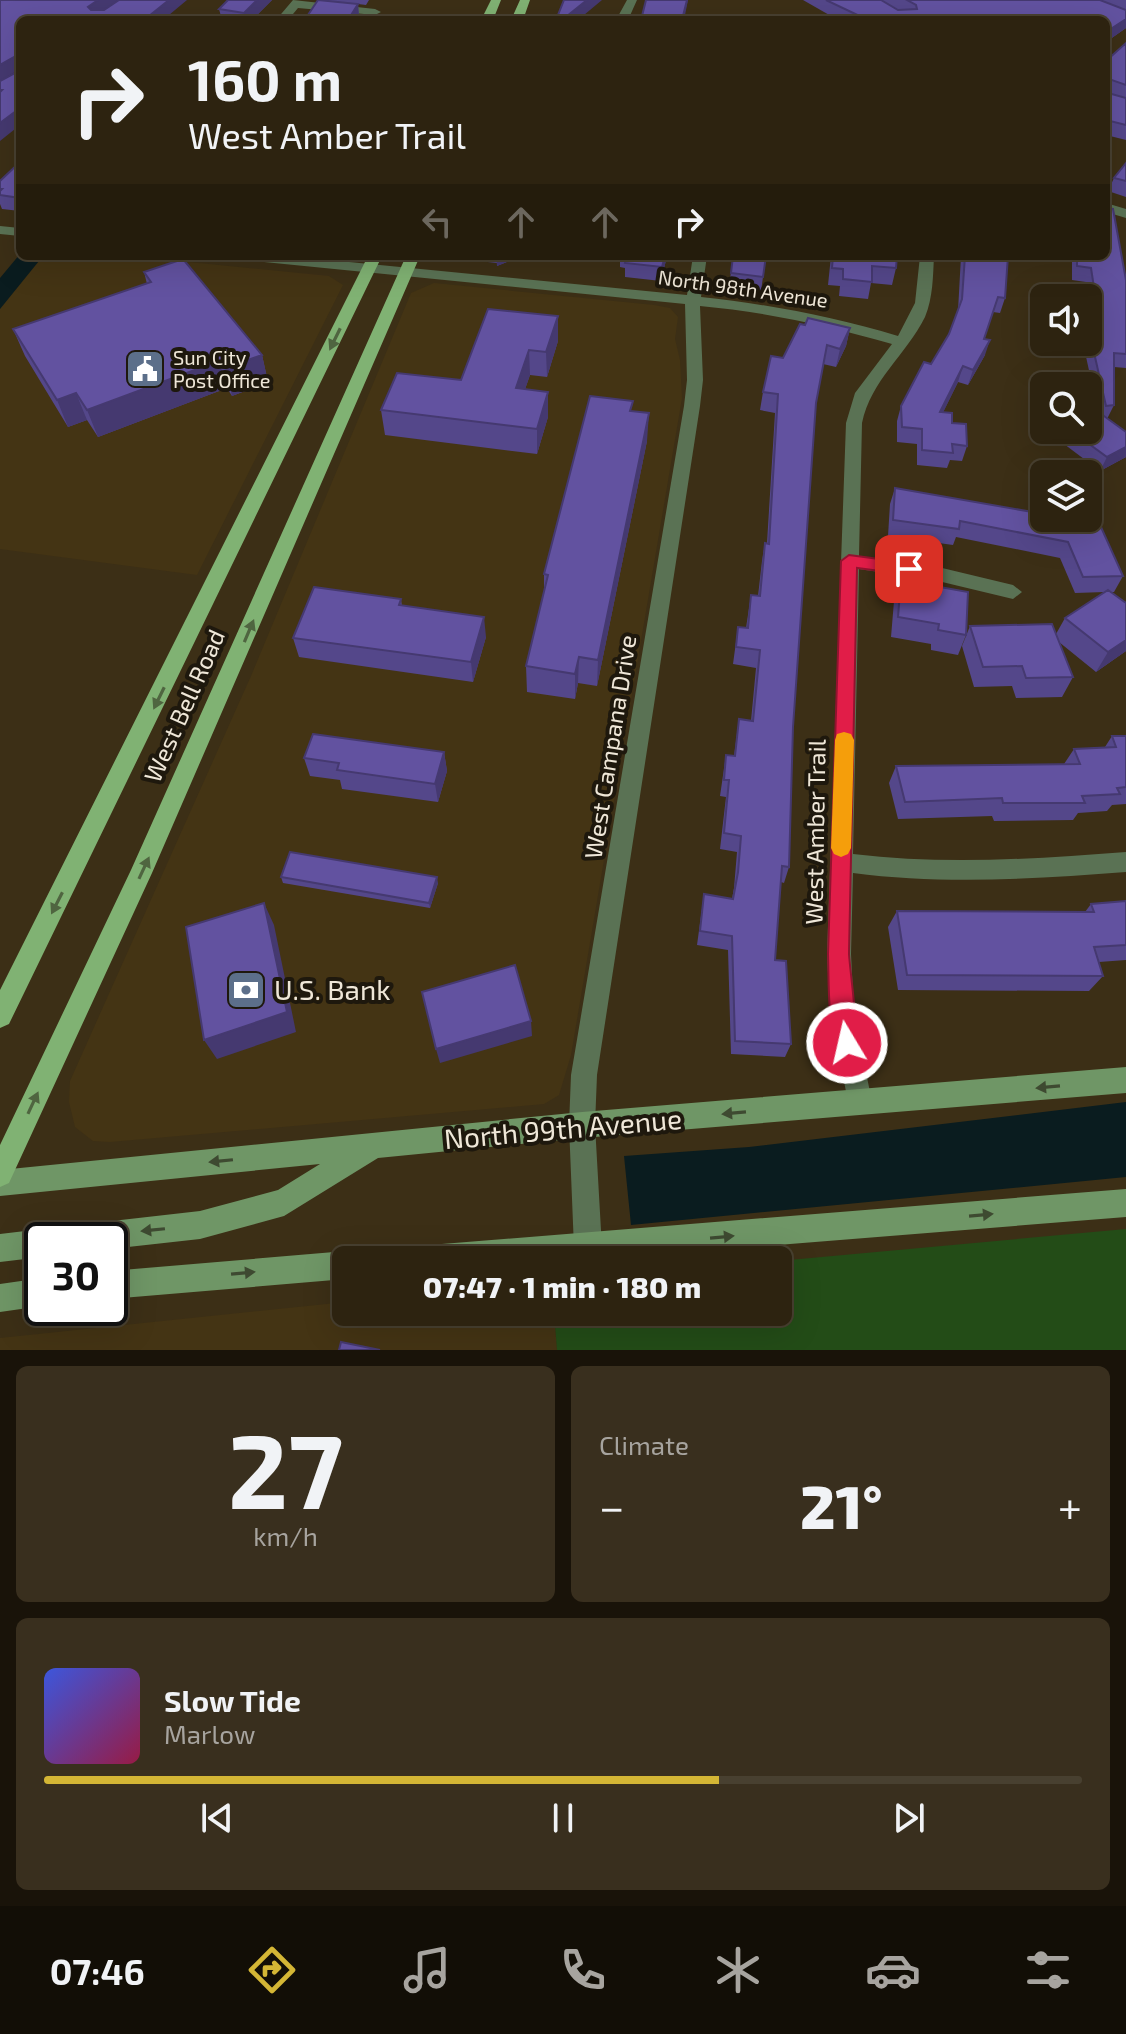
<!DOCTYPE html>
<html lang="en">
<head>
<meta charset="utf-8">
<style>
	:root { --surface:#2d2310; --page:#392f1e; --text:#f1f3f6; --muted:#a7a49f; --line:#484030; --accent:#d4b635 }
	body { margin:0; font-family:"Exo 2",sans-serif; background:var(--page); color:var(--text); height:100vh; display:flex; flex-direction:column; font-size:30px; white-space:nowrap }
	* { box-sizing:border-box; margin:0 }
	p { font-size:26px; color:var(--muted) }
	.icon { flex:none; width:44px; height:44px; fill:none; stroke:currentColor; stroke-width:2; stroke-linecap:round; stroke-linejoin:round }
	.map { position:relative; height:1350px; overflow:hidden }
	.sheet { display:flex; flex-direction:column; gap:16px; padding:16px; background:#191309; flex:1 }
	.sheet>* { flex:none }
	.top-card { position:absolute; left:16px; top:16px; width:1094px; height:244px; border-radius:12px; box-shadow:0 8px 32px #0002,0 0 0 2px var(--line); background:#2d2310; color:var(--text); overflow:hidden }
	.fabs { position:absolute; left:1030px; top:284px; display:grid; gap:16px }
	.fabs a { display:grid; place-items:center; width:72px; height:72px; border-radius:12px; background:var(--surface); box-shadow:0 8px 32px #0002,0 0 0 2px var(--line); font-size:40px }
	.speed { position:absolute; left:24px; top:1222px; display:flex; gap:16px; font-size:40px; font-weight:700; text-align:center }
	.speed>* { display:grid; place-content:center; width:104px; height:104px; border-radius:50%; background:var(--surface); box-shadow:0 8px 32px #0002,0 0 0 2px var(--line); line-height:1 }
	.speed .limit { border:4px solid #111; border-radius:12px; background:#fff; color:#111 }
	.pin { position:absolute; display:grid; place-items:center; width:68px; height:68px; color:#fff; margin:-34px; border-radius:16px; box-shadow:0 4px 12px #0006 }
	.me { position:absolute; width:88px; margin:-44px; rotate:351deg; stroke-linejoin:round; filter:drop-shadow(0 0 6px #0008) }
	.turn { display:flex; align-items:center; gap:28px; height:168px; padding:0 40px; font-size:36px }
	.turn .icon { width:104px; height:104px; stroke-width:2.5 }
	.turn b { display:block; font-size:56px; line-height:68px }
	.lanes { display:flex; align-items:center; height:76px; padding:0 40px; background:#0003; justify-content:center; gap:40px; direction:ltr }
	.lanes .off { opacity:.35 }
	.big { font-size:60px; font-weight:800; line-height:1.1 }
	.sheet .card { flex:1; display:flex; flex-direction:column; justify-content:center; gap:12px; min-width:0; padding:0 28px; border-radius:12px; background:var(--page) }
	.sheet .dial { align-items:center; gap:0 }
	.dial b { font-size:104px; line-height:1 }
	.song { display:flex; align-items:center; gap:24px }
	.cover { width:96px; height:96px; border-radius:12px; background:linear-gradient(135deg,hsl(230 70% 55%),hsl(340 70% 35%)) }
	.played { height:8px; border-radius:4px; background:linear-gradient(90deg,var(--accent) 65%,var(--line) 65%) }
	.keys { display:flex; justify-content:space-around; direction:ltr }
	.heat { display:flex; justify-content:space-between; align-items:center; font-size:44px; direction:ltr }
	.sheet .tiles { flex:1; display:grid; gap:16px; grid-template-columns:1fr 1fr }
	.card:last-child { grid-column:span 2 }
	.trip { position:absolute; left:332px; top:1246px; width:460px; height:80px; border-radius:12px; background:var(--surface); box-shadow:0 8px 32px #0002,0 0 0 2px var(--line); font-weight:800; line-height:80px; text-align:center }
	.tab-bar { display:flex; height:128px; justify-content:space-around; align-items:center; background:#120e06; color:var(--muted) }
	.tab-bar .icon { width:56px; height:56px }
	.tab-bar .current { color:var(--accent) }
	.tab-bar b { font-size:36px; color:var(--text) }
	.map>svg:first-child { display:block }
	.built { fill:#443414 }
	.green { fill:#234c17 }
	.water { fill:#0a1c1f }
	.lines { fill:none; stroke-linecap:round; stroke-linejoin:round }
	.street { fill:#5a7254; fill-rule:evenodd }
	.secondary { fill:#6f9666; fill-rule:evenodd }
	.primary { fill:#80b273; fill-rule:evenodd }
	.wall { fill:#54478a }
	.shaded-wall { fill:#453970 }
	.building { fill:#6252a0; stroke:#453970; stroke-width:2 }
	.oneway { fill:#4f6540 }
	.oneway2 { fill:#3e4a31 }
	.route { fill:#e11d48; stroke:#92132f; stroke-width:2 }
	.slow { fill:#f59e0b }
	.labels { text-anchor:middle; stroke-width:8; stroke-linejoin:round; paint-order:stroke }
	.far-street-label { font-size:20px; fill:#efe7d8; stroke:#1e180d }
	.far-poi-label { font-size:20px; fill:#efe7d8; stroke:#1e180d; text-anchor:start }
	.street-label { font-size:24px; fill:#efe7d8; stroke:#1e180d }
	.near-poi-label { font-size:28px; fill:#efe7d8; stroke:#1e180d; text-anchor:start }
	.near-street-label { font-size:28px; fill:#efe7d8; stroke:#1e180d }
</style>
</head>
<body>
<div class="map">
<svg width="1126" height="1350" viewBox="0 0 1126 1350">
	<rect width="100%" height="100%" fill="#3c2f16"/>
	<path class="built" d="M43,256H128L329,276L343,285L197,575L0,549V309Z
		M434,283L654,305L670,308L678,317L675,339L680,360L682,398L571,1055L559,1095L544,1104L110,1142L93,1141L75,1127L69,1102L70,1081L251,676L411,293Z
		M346,1302V1312H554L557,1350H0V1338Z"/>
	<path class="green" d="M1126,1229V1350H557L554,1312H778V1261Z"/>
	<path class="water" d="M20,254L43,256L0,309V278Z
		M1126,1102V1177L631,1225L624,1156L749,1147Z"/>
	<g class="lines">
		<path class="street" d="M293,0L375,9L381,12L375,15L298,8L288,20H276Z
			M627,0H637L628,20H616Z
			M1106,203L1126,209V218L1106,212Z
			M0,226L20,228V236L0,234Z
			M237,256H288L687,295L693,256H707L701,297C768,304 834,317 898,336L915,303L920,256H934C933,276 933,298 925,317C906,355 871,380 862,423L859,556L938,567L1013,585L1022,592L1013,599L938,581L859,569L853,854C944,865 1035,859 1126,852V872C1035,879 944,885 853,873L851,954L854,1013L872,1102L868,1111L859,1115L850,1111L830,1013L827,954L846,423L855,393L892,344C829,326 766,312 700,306L703,380L700,406L597,1075L595,1125L602,1248L598,1258H578L574,1248L569,1125L571,1075L684,406L687,380L685,304L244,260Z"/>
		<path class="secondary" d="M1126,1067V1093L582,1138L378,1158L284,1216L200,1239L110,1249V1240H42V1257L0,1262V1234L42,1229L52,1233L54,1240L58,1230L68,1226L200,1211L278,1190L320,1164L0,1196V1170L582,1112Z
			M1126,1189V1217L589,1260H403L407,1250L417,1246Z
			M346,1251L356,1255L358,1260H346V1279L110,1299V1271Z
			M42,1278V1306L0,1312V1284Z"/>
		<path class="primary" d="M491,0H501L493,20H481Z
			M520,0H530L523,20H511Z
			M368,256H382L9,1024L0,1028V990Z
			M406,256H420L152,873L9,1183L0,1187V1145L131,870Z"/>
	</g>
	<path class="wall" d="M228,0H272L252,20H222L219,9Z
		M327,0H369L366,5L358,4L359,17L357,20H306V18Z
		M803,0H1126V28L1106,42V20H838Z
		M1126,43V140L1106,135V61Z
		M20,162V211L2,209L0,204V181Z
		M1126,163V197L1108,191L1114,178Z
		M468,256H522L497,266V263L469,260Z
		M620,256H667L661,281L625,277V268L620,267Z
		M733,256H766L761,291L729,287Z
		M831,256H897L896,268L892,285L871,283L868,299L839,296L840,286L828,285Z
		M961,256H1008L1005,298L1000,313L993,312L984,339L985,355L968,385L958,382L943,412L952,423L967,446L962,461L950,460L947,468L917,465V444L897,442V421L901,406L931,364L949,334L958,311Z
		M1072,256H1106L1126,280V368L1114,367V405L1107,419L1126,432V457L1100,471L1056,438L1059,430H1088L1098,412L1085,352L1091,339H1094L1086,282L1072,280Z
		M144,272L262,355L268,382L232,396L227,388L98,437L87,420L68,427L25,356L13,329L147,284Z
		M558,316V341L547,377L530,375L525,389L548,417L537,454L385,435L381,410L461,380Z
		M805,325L850,328L846,346L836,367L823,364L816,403L793,727L789,867L784,883L781,882L775,960L791,1044L785,1057L731,1054L728,950L697,945L704,894L732,899L734,888L737,852L720,849L726,797L720,796L726,755L734,756L739,719L751,721L756,668L733,664L738,627L746,628L751,595L758,596L762,561L765,543H767L775,413L760,410L763,392Z
		M632,411L647,441L597,686L578,683L575,699L527,692L526,666L544,591V574Z
		M895,488L1044,518H1088L1096,516L1123,576L1114,592H1111L1126,651L1096,672L1059,642L1073,677L1062,697L1016,698L1012,686L974,687L962,646L970,626L1056,634L1065,618L1105,592L1075,593L1060,558L956,537L953,545L888,536L890,504Z
		M901,580L966,635L958,655L931,650V644L891,637L894,601Z
		M401,599L402,606L486,637L473,682L299,657L293,638Z
		M1112,736H1126V804L1112,805L1107,811L1078,813L1073,820L994,821L992,816L898,819L889,783L896,766L1064,764L1074,749L1105,747Z
		M444,752L447,771L438,802L342,789L340,780L310,776L304,758Z
		M281,877L438,883L430,908L283,883Z
		M1126,901V960L1099,962L1103,976L1089,991L898,990L888,927L897,911L1085,912L1091,904Z"/>
	<path class="shaded-wall" d="M98,0H118L92,20L88,7Z
		M169,0H187L163,20H144Z
		M257,0H272L252,20H245L244,13Z
		M587,0H602L578,20H562Z
		M687,0H688L684,20H682Z
		M358,4L359,17L357,20H348Z
		M1126,19V28L1106,42V32Z
		M16,56L20,69L0,81V65Z
		M20,108V125L0,141V123Z
		M496,256H522L497,266Z
		M665,256H667L661,281L662,267Z
		M558,316V341L547,377L546,352Z
		M850,328L846,346L836,367L840,349Z
		M990,340L985,355L968,385L973,370Z
		M529,350L530,375L517,413L516,388Z
		M262,355L268,382L232,396L225,368Z
		M219,361L227,388L98,437L87,410Z
		M963,366L958,382L936,427L940,412Z
		M548,392V417L537,454V429Z
		M76,393L87,420L68,427L57,400Z
		M649,413L647,441L597,686L598,660Z
		M1126,447V457L1100,471L1107,457Z
		M484,617L486,637L473,682L471,662Z
		M1126,640V651L1096,672L1108,652Z
		M579,657L578,683L575,699V674Z
		M444,752L447,771L438,802L435,784Z
		M437,877L438,883L430,908L429,903Z
		M264,903L274,925L296,1032L217,1059L204,1040Z
		M531,1021L532,1036L440,1063L436,1049Z"/>
	<path class="building" d="M0,0H98L88,7L91,10H104L119,0H169L144,20H20V108L0,123V92L2,90H0V81L17,72L16,56L0,65Z
		M228,0H257L244,13L219,9Z
		M318,0L358,4L348,20H319L306,18Z
		M564,0H587L562,20H556Z
		M646,0H687L682,20H641Z
		M826,0H881L898,10L917,9L916,5L907,0H1100L1126,10V19L1106,32V20H868Z
		M1126,43V85L1112,80L1108,83V93L1126,98V125L1106,120V61Z
		M20,162V198L0,195V191L2,189H0V181Z
		M1126,163V181L1114,178Z
		M1106,208L1113,209L1126,280V354L1114,353V405L1106,406L1091,339L1102,340L1091,268L1077,266V256H1106Z
		M627,256H665L662,267L625,263Z
		M733,256H766L763,277L731,273Z
		M833,256H897L896,268L872,266V282L843,279V269L832,268Z
		M965,256H1008L1005,298L998,297L984,339L990,340L973,370L963,366L940,412L952,413V423L966,424L967,446L952,444L953,453L922,450V429L902,427L901,406L924,362L931,364L949,334L962,299Z
		M183,259L262,355L225,368L219,361L87,410L76,393L57,400L13,329L151,282L144,272Z
		M488,309L558,316L546,352L529,350L516,388L548,392L537,429L381,410L397,373L461,380Z
		M808,318L850,328L840,349L827,345L816,403L793,727L789,867L782,866L775,960L786,961L791,1044L735,1041L732,936L700,931L704,894L733,899L738,872L741,836L724,833L729,780H724L726,755L735,756L739,719L753,721L760,650L736,647L738,627L748,628L751,595L760,596L765,543L769,544L778,394L763,392L771,356L783,358L800,324L805,325Z
		M590,396L633,401L630,411L649,413L598,660L579,657L575,674L526,666L548,575L544,574Z
		M1093,408L1126,432V447L1107,457L1070,430H1088V411Z
		M895,488L1044,514V518H1088V504L1100,508L1096,516L1123,576L1083,577L1068,542L960,521L959,529L893,520Z
		M901,580L968,592L966,635L938,630L939,624L898,617Z
		M314,587L401,599L399,605L484,617L471,662L293,638Z
		M1108,590L1126,603V640L1108,652L1065,618Z
		M1052,624L1073,677L1026,678L1022,666L983,667L970,626Z
		M313,734L444,752L435,784L337,770L339,763L304,758Z
		M1112,736H1126V787L1117,788L1120,794L1082,796L1085,803H1003L1002,798L905,802L896,766L1080,764L1074,749L1116,747Z
		M290,852L437,877L429,903L281,877Z
		M1126,901V945L1094,947L1103,976L907,975L897,911L1094,912L1091,904Z
		M264,903L287,1012L204,1040L186,927Z
		M515,965L531,1021L436,1049L422,992Z
		M341,1342L380,1350H339Z"/>
	<defs><path id="oneway-solid" d="M-6-.8H1V-3.2L6.5 0L1 3.2V.8H-6Z" transform="scale(2)"/></defs>
	<g class="oneway">
		<use href="#oneway-solid" transform="translate(335 339) rotate(116)"/>
		<use href="#oneway-solid" transform="translate(249 631) rotate(-67)"/>
		<use href="#oneway-solid" transform="translate(159 698) rotate(116)"/>
		<use href="#oneway-solid" transform="translate(144 868) rotate(-65)"/>
		<use href="#oneway-solid" transform="translate(57 903) rotate(117)"/>
		<use href="#oneway-solid" transform="translate(33 1103) rotate(-65)"/>
	</g>
	<g class="oneway2">
		<use href="#oneway-solid" transform="translate(1048 1087) rotate(175)"/>
		<use href="#oneway-solid" transform="translate(734 1113) rotate(175)"/>
		<use href="#oneway-solid" transform="translate(221 1161) rotate(174)"/>
		<use href="#oneway-solid" transform="translate(981 1215) rotate(-5)"/>
		<use href="#oneway-solid" transform="translate(153 1230) rotate(174)"/>
		<use href="#oneway-solid" transform="translate(722 1237) rotate(-5)"/>
		<use href="#oneway-solid" transform="translate(243 1273) rotate(-5)"/>
	</g>
	<path class="route" d="M849,555L909,563L917,569L909,575L857,568L849,954C850,971 860,1041 855,1050L847,1054L839,1050C827,1021 829,985 828,954L841,561Z"/>
	<path class="slow" d="M844,732L851,734L854,740L851,848L848,854L841,857L834,854L831,848L835,740L837,734Z"/>
	<defs>
		<g id="civic-square" transform="scale(2)"><rect x="-9" y="-9" width="18" height="18" rx="4" fill="#5c6f8a" stroke="#1e180d"/><path d="M-.6-6.5H3V-4.5H.6V-3L4-1V1h2V6H-6V1h2V-1L-.6-3ZM-1.2 2.5V6h2.4V2.5Z" fill="#fff"/></g>
		<g id="bank-square" transform="scale(2)"><rect x="-9" y="-9" width="18" height="18" rx="4" fill="#5c6f8a" stroke="#1e180d"/><path d="M-6-4H6V4H-6ZM0-2.3a2.3 2.3 0 1 0 0 4.6a2.3 2.3 0 1 0 0-4.6Z" fill="#fff"/></g>
	</defs>
	<g fill-rule="evenodd">
		<use href="#civic-square" x="145" y="369"/>
		<use href="#bank-square" x="246" y="990"/>
	</g>
	<g class="labels">
		<g class="far-street-label">
			<text transform="translate(743 289) rotate(8)" y="7">North 98th Avenue</text>
		</g>
		<g class="far-poi-label">
			<text x="173" y="365">Sun City<tspan x="173" dy="23">Post Office</tspan></text>
		</g>
		<g class="street-label">
			<text transform="translate(185 706) rotate(-66)" y="8">West Bell Road</text>
			<text transform="translate(611 747) rotate(-81)" y="8">West Campana Drive</text>
			<text transform="translate(816 832) rotate(-89)" y="8">West Amber Trail</text>
		</g>
		<g class="near-poi-label">
			<text x="274" y="1000">U.S. Bank</text>
		</g>
		<g class="near-street-label">
			<text transform="translate(563 1129) rotate(-5)" y="10">North 99th Avenue</text>
		</g>
	</g>
</svg>
<div class="fabs">
<a><svg class="icon" aria-label="sound" viewBox="0 0 24 24"><path d="M4 9h4l5-4v14l-5-4H4zM17 9q2 3 0 6"/></svg></a>
<a><svg class="icon" aria-label="search" viewBox="0 0 24 24"><circle cx="10" cy="10" r="6"/><path d="M15 15l6 6"/></svg></a>
<a><svg class="icon" aria-label="layers" viewBox="0 0 24 24"><path d="M12 4l9 5-9 5-9-5zM3 14l9 5 9-5"/></svg></a>
</div>
<div class="speed"><div class="limit">30</div></div>
<div class="pin" style="left:909px;top:569px;background:#d93025"><svg class="icon" aria-label="arrive" viewBox="0 0 24 24"><path d="M6 21V4h12l-3 4 3 4H6"/></svg></div>
<svg class="me" style="left:847px;top:1043px" viewBox="-20 -20 40 40"><circle r="17" fill="#e11d48" stroke="#fff" stroke-width="3"/><path d="M0-11L8 9 0 5-8 9z" fill="#fff"/></svg>
<div class="trip">07:47 · 1 min · 180 m</div>
<div class="top-card">
<div class="turn"><svg class="icon" aria-label="right" viewBox="0 0 24 24"><path d="M7 20v-9h11M14 6l5 5-5 5"/></svg><div><b>160 m</b>West Amber Trail</div></div>
<div class="lanes"><svg class="icon off" aria-label="left" viewBox="0 0 24 24"><path d="M17 20v-9H6M10 6l-5 5 5 5"/></svg><svg class="icon off" aria-label="ahead" viewBox="0 0 24 24"><path d="M12 20V5M6 11l6-6 6 6"/></svg><svg class="icon off" aria-label="ahead" viewBox="0 0 24 24"><path d="M12 20V5M6 11l6-6 6 6"/></svg><svg class="icon" aria-label="right" viewBox="0 0 24 24"><path d="M7 20v-9h11M14 6l5 5-5 5"/></svg></div>
</div>
</div>
<section class="sheet">
<div class="tiles">
<div class="card dial"><b>27</b><p>km/h</p></div>
<div class="card"><p>Climate</p>
<div class="heat"><a>−</a><b class="big">21°</b><a>+</a></div>
</div>
<div class="card">
<div class="song"><i class="cover"></i><div><b>Slow Tide</b><p>Marlow</p></div></div>
<div class="played"></div>
<div class="keys"><svg class="icon" aria-label="previous" viewBox="0 0 24 24"><path d="M18 5L8 12l10 7zM5 5v14"/></svg><svg class="icon" aria-label="pause" viewBox="0 0 24 24"><path d="M8 5v14M16 5v14"/></svg><svg class="icon" aria-label="next" viewBox="0 0 24 24"><path d="M6 5l10 7-10 7zM19 5v14"/></svg></div>
</div>
</div>
</section>
<nav class="tab-bar">
<b>07:46</b>
<svg class="icon current" aria-label="directions" viewBox="0 0 24 24"><path d="M12 3l9 9-9 9-9-9zM9 14v-3h6M13 9l2 2-2 2"/></svg>
<svg class="icon" aria-label="music" viewBox="0 0 24 24"><path d="M9 18V5l10-2v13"/><circle cx="6" cy="18" r="3"/><circle cx="16" cy="16" r="3"/></svg>
<svg class="icon" aria-label="phone" viewBox="0 0 24 24"><path d="M5 4h4l2 5-3 2q2 4 5 5l2-3 5 2v4C11 20 4 13 5 4z"/></svg>
<svg class="icon" aria-label="climate" viewBox="0 0 24 24"><path d="M12 3v18M4 7l16 10M4 17L20 7"/></svg>
<svg class="icon" aria-label="car" viewBox="0 0 24 24"><path d="M5 17H2v-5l4-1 3-4h7l3 4 3 1v5h-3M9 17h6M6 11h13"/><circle cx="7" cy="17" r="2"/><circle cx="17" cy="17" r="2"/></svg>
<svg class="icon" aria-label="filters" viewBox="0 0 24 24"><path d="M4 7h16M4 17h16"/><circle cx="9" cy="7" r="2"/><circle cx="15" cy="17" r="2"/></svg>
</nav>
</body>
</html>
